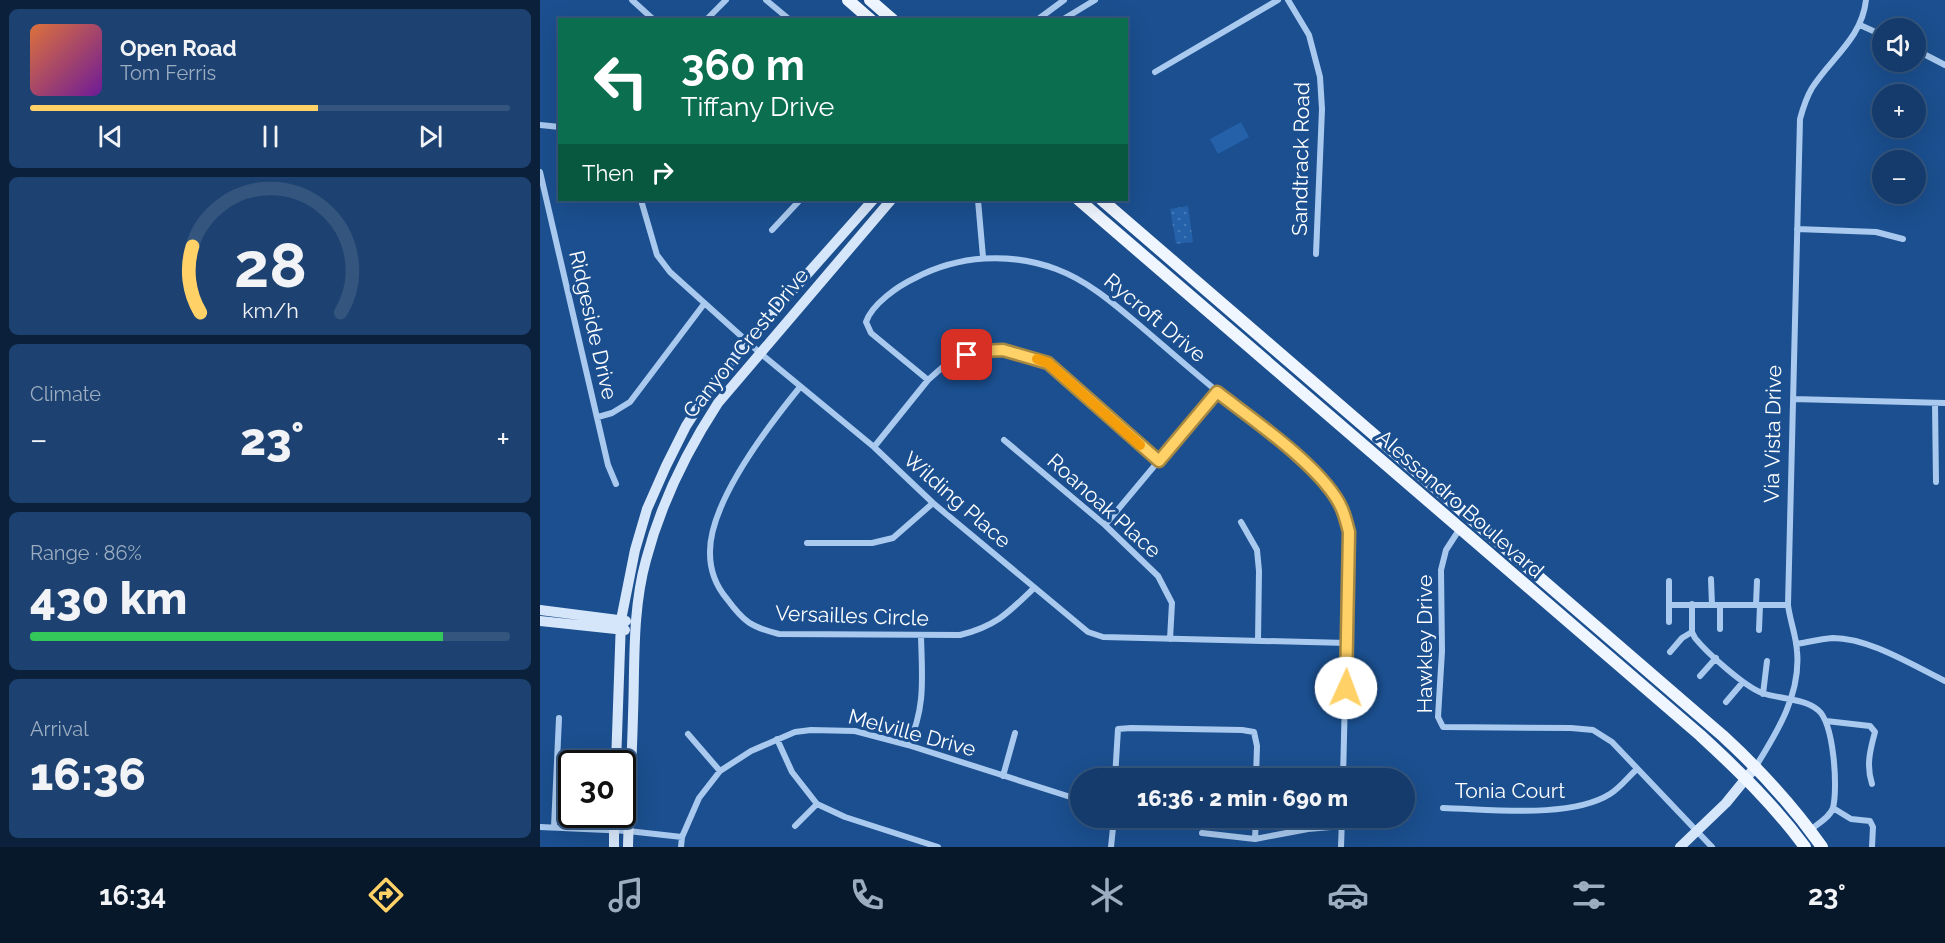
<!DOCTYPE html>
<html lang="en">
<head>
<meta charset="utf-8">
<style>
	:root { --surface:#143b6b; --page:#1d4271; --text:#f1f3f6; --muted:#9dadc1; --line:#33557e; --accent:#ffd166 }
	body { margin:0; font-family:Raleway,sans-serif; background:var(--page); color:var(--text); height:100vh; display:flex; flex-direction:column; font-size:22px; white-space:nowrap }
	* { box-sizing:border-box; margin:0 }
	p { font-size:20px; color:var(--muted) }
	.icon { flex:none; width:33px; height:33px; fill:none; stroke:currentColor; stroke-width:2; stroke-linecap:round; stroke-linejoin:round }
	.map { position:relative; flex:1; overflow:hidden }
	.panel { display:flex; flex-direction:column; gap:9px; padding:9px; background:#0b203b; width:540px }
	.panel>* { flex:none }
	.banner { position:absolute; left:18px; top:18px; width:570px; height:183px; border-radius:0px; box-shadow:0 6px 24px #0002,0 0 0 2px var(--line); background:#0b6e4f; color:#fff; overflow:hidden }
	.tools { position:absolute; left:1332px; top:18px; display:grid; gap:12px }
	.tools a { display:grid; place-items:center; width:54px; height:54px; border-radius:50%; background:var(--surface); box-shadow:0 6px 24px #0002,0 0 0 2px var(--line); font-size:30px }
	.speed { position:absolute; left:18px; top:750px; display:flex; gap:12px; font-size:30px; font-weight:700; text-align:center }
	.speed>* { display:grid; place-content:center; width:78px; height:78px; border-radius:50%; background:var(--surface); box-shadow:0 6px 24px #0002,0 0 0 2px var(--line); line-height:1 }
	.speed .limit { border:3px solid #111; border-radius:9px; background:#fff; color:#111 }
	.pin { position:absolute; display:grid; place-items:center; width:51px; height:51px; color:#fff; margin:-26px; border-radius:12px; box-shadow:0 3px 9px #0006 }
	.me { position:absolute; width:66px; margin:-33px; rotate:2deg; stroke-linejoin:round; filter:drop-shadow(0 0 4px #0008) }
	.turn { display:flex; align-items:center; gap:21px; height:126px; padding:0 24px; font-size:27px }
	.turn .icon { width:78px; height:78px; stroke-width:2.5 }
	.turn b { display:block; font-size:42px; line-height:51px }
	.then { display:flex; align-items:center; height:57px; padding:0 24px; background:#0003; gap:12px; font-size:22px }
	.big { font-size:45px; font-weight:800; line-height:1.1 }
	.panel .card { flex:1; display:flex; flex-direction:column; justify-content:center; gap:9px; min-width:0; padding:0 21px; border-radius:9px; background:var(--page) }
	.panel .dial { align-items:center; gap:0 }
	.dial svg { height:156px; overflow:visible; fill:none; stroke:var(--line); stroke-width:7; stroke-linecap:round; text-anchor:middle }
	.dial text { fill:var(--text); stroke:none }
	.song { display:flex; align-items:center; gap:18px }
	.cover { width:72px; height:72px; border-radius:9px; background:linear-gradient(135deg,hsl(20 70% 55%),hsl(280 70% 35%)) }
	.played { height:6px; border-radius:3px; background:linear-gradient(90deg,var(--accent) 60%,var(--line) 60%) }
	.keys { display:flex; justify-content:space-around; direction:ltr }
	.heat { display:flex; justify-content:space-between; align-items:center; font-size:33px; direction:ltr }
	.charge { height:9px; border-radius:4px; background:linear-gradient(90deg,#34c759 86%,var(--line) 0) }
	.trip { position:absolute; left:530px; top:768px; width:345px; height:60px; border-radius:30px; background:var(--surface); box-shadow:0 6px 24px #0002,0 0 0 2px var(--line); font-weight:800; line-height:60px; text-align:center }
	.tabs { display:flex; height:96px; justify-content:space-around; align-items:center; background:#08182b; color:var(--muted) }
	.tabs .icon { width:42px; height:42px }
	.tabs .selected { color:var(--accent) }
	.tabs b { font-size:27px; color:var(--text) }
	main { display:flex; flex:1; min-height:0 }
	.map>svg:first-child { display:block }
	.grass { fill:#2461a8 }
	.park { fill:url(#park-dots) }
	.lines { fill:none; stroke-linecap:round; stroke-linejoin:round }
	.street { stroke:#a9c9ee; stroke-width:6 }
	.secondary { stroke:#d6e6fa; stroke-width:10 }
	.primary { stroke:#f0f6ff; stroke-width:12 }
	.route-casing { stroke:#a68842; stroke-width:15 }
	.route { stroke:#ffd166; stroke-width:10 }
	.slow { stroke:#f59e0b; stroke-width:10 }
	.labels { text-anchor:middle; stroke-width:6; stroke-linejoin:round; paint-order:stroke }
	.street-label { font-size:21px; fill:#fff; stroke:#1b4f8f }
</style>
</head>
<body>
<main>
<section class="panel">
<div class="card">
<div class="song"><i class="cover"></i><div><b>Open Road</b><p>Tom Ferris</p></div></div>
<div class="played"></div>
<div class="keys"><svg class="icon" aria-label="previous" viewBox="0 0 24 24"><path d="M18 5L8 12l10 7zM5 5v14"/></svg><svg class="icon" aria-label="pause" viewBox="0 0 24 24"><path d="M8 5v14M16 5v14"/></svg><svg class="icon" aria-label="next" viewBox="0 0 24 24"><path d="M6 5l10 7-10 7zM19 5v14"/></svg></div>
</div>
<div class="card dial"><svg viewBox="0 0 100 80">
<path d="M14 69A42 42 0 1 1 86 69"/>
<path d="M14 69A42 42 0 0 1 10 35" stroke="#ffd166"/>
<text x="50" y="56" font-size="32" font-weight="700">28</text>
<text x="50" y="72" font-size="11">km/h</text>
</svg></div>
<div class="card"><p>Climate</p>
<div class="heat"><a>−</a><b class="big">23°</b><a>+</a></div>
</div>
<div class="card"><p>Range · 86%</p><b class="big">430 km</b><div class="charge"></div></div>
<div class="card"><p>Arrival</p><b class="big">16:36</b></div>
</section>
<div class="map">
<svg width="1405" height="847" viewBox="0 0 1405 847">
	<defs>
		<pattern id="park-dots" width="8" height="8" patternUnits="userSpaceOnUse" patternTransform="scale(1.5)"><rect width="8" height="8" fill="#2461a8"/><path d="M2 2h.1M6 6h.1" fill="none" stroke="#4579b5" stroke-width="1.8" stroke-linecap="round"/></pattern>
	</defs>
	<rect width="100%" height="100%" fill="#1b4f8f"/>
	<path class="grass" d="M701,122L709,137L678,154L670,139Z"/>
	<path class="park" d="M648,206L653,242L636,244L630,209Z"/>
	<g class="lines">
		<path class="street" d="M92,0L114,20
			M226,0L250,20
			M748,0L769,35L780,77L782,109L776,254
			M166,20L186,0
			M497,20L524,0
			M522,20L555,0
			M1320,25L1342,35
			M1376,50L1405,65
			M615,72L738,0
			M0,125L20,127
			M0,172L68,465L76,484
			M101,200L117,255L130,272L220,353L334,447L393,503L548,632L563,637L807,643
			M438,200L443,257
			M1257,229L1336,232L1363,239
			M232,230L260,200
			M388,380L331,333L326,322C332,304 358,286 375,278C419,255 469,252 516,269C548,281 573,303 598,324C625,347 651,370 678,392C715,422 757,450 788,487C799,501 804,515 809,532L803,778
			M260,387C229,425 169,503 170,553C170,571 176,586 187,599C204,622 211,627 239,634L420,635C456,626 468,613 494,588
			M1253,399L1405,403
			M1395,403L1396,482
			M58,417L72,413L90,402L164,304
			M464,440L565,525L618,576L632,603L630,639
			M334,447L388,380L413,358L442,351L463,350L508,363L619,461
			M701,522L717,550L719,571L718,641
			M565,525L677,391
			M919,530L906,550L901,570L902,651L898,717L903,727L1031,728L1053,730L1072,742L1172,847
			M267,543H332L353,538L393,503
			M1171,579L1172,605
			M1152,604V632L1155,638C1167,653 1204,686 1222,693C1239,699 1264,698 1278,710C1294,723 1298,788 1293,808C1290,817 1278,824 1270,830
			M1129,605H1248
			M1216,605L1217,581
			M1129,622V581
			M1180,629V605
			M1219,630L1220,605
			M1256,644C1268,642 1281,639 1293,638C1329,638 1372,665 1405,681
			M1130,652L1142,638L1152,632
			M1160,676L1176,658
			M1223,694L1227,661
			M1186,702L1203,682
			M1286,721L1330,726L1335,732C1330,750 1326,766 1332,784
			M148,734L180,771
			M237,739L252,772L277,804L305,817L398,847
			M368,745C386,708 382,676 381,636
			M1216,766C1238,731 1261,693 1257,651C1256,635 1250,621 1248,605L1260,119C1263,108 1266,98 1272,88C1291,58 1322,38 1326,0
			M463,776L475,733
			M575,778L578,729L591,728L702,730L714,732L717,746L716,778
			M903,808C950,809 1030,819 1070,794C1080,788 1088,777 1097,769
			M1293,808L1311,819L1330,821L1333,827L1332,847
			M255,826L277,804
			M0,827L88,831L142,837
			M14,827L19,718
			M662,833L715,839L768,829L802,826
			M715,839L716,818
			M141,847L142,837L159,798L180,771L211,751L255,732L271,730L315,731L368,745L540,800
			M571,847L574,818
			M801,847L802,818"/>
		<path class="secondary" d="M0,610L86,621
			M0,621L85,630
			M76,764L81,620L95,550L107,509L126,466L146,426L173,384L207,342L333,200
			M74,847V814
			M88,847C89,803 92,759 93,715C95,663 92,611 106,560C121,503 146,452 178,403L351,200
			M1140,847L1186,803L1216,766"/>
		<path class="primary" d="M308,0L331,20
			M330,0L353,20
			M539,200L1160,735C1198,770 1234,805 1265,847
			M562,200L1183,736C1220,770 1253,806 1282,847"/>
	</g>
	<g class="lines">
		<g class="route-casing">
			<path id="route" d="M427,355L442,351L463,350L508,363L619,461L677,392C712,419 785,469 802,509C805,516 807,524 809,532L806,688"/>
		</g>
		<use href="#route" class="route"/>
		<path class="slow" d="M497,359L508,363L600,445"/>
	</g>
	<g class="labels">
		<g class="street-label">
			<text transform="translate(761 159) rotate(-89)" y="7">Sandtrack Road</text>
			<text transform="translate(615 318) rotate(40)" y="7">Rycroft Drive</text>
			<text transform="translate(53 325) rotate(77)" y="7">Ridgeside Drive</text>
			<text transform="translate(206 343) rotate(-51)" y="7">Canyon Crest Drive</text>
			<text transform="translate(1233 434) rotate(-89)" y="7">Via Vista Drive</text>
			<text transform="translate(417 500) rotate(41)" y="7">Wilding Place</text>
			<text transform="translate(920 504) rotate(41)" y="7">Alessandro Boulevard</text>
			<text transform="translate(564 506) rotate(42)" y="7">Roanoak Place</text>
			<text transform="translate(312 616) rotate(2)" y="7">Versailles Circle</text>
			<text transform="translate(885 644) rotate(-90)" y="7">Hawkley Drive</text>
			<text transform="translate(372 733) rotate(15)" y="7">Melville Drive</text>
			<text x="970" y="798">Tonia Court</text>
		</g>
	</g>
</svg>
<div class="tools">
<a><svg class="icon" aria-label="sound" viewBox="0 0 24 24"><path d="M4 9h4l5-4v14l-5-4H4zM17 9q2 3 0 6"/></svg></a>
<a>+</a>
<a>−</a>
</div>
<div class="speed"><div class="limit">30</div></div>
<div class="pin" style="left:427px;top:355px;background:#d93025"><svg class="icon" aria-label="arrive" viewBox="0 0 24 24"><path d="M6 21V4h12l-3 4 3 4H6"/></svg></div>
<svg class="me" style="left:806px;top:688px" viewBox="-20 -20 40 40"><circle r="19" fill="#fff"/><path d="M0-13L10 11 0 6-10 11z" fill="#ffd166"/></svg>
<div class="trip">16:36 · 2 min · 690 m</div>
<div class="banner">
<div class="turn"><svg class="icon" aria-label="left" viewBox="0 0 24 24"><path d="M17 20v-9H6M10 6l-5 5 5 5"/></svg><div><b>360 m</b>Tiffany Drive</div></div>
<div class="then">Then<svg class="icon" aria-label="right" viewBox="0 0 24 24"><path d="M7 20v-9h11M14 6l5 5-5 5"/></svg></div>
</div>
</div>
</main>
<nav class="tabs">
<b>16:34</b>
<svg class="icon selected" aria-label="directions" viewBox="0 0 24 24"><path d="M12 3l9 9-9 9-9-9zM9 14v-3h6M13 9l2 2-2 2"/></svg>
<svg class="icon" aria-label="music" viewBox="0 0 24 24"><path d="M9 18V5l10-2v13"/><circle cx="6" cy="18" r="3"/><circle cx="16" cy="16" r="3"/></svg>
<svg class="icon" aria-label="phone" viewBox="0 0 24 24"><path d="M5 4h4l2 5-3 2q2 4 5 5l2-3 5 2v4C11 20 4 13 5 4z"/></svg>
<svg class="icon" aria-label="climate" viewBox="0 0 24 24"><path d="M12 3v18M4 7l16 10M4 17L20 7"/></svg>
<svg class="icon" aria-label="car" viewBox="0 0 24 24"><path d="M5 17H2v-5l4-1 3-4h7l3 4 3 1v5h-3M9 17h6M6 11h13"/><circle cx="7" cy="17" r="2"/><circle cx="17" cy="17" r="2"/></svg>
<svg class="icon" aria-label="filters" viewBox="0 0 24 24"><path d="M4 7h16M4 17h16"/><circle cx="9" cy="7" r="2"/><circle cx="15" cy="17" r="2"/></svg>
<b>23°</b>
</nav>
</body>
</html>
